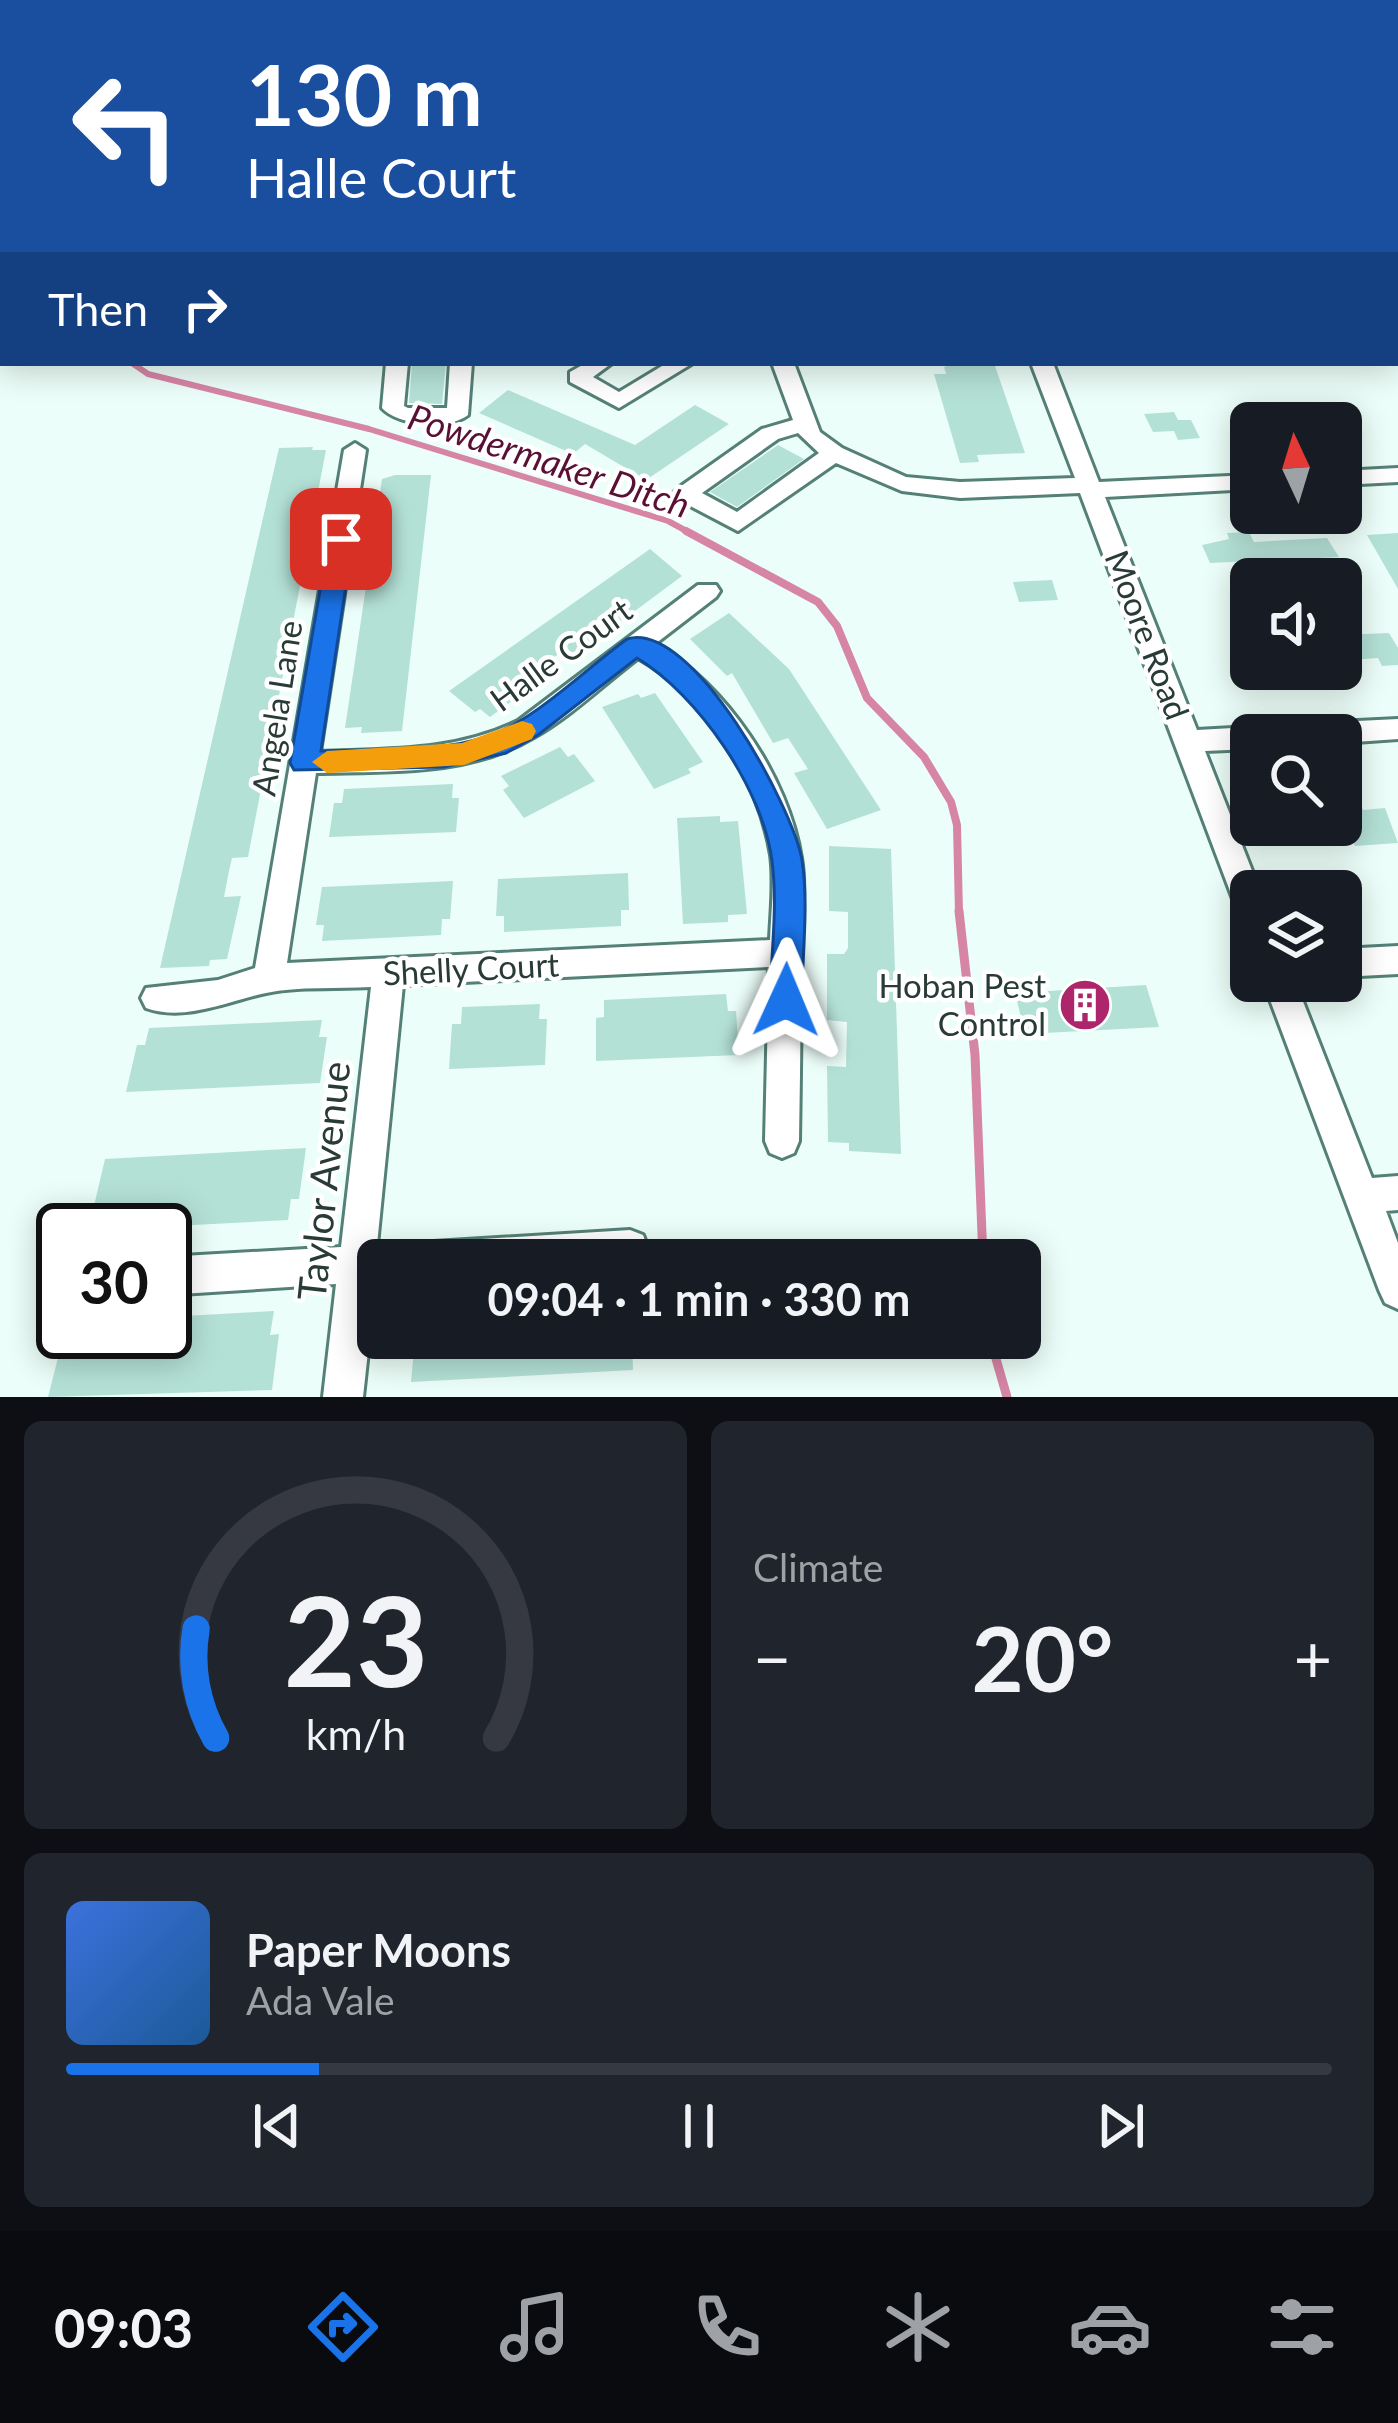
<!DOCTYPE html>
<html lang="en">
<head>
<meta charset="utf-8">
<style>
	:root { --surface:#171b24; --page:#20242c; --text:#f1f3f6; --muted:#9ea1a6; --line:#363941; --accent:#1a73e8 }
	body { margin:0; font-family:Lato,sans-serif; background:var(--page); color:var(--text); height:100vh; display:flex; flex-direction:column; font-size:45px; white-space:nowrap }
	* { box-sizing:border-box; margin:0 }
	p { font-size:39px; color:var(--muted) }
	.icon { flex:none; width:66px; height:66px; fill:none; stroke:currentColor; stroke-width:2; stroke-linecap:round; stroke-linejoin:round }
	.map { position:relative; height:1397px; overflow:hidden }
	.sheet { display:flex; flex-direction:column; gap:24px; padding:24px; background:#0d0f14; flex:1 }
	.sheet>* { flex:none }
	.banner { position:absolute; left:0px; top:0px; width:1398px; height:366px; box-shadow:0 6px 30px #0003; background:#1a4fa0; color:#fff; overflow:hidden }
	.needle { width:78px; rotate:356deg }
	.tools { position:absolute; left:1230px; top:402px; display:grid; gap:24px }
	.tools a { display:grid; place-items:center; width:132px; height:132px; border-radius:18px; background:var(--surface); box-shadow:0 6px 30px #0003; font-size:60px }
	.speed { position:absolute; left:36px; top:1203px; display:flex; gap:24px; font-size:60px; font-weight:700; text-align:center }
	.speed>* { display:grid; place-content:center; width:156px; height:156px; border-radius:50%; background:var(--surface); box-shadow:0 6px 30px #0003; line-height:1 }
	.speed .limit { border:6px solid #111; border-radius:18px; background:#fff; color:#111 }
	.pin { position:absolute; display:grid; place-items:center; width:102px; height:102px; color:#fff; margin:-51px; border-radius:24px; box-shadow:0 6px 18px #0006 }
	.me { position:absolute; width:132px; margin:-66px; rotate:1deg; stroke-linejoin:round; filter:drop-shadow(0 0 9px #0008) }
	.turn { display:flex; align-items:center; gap:42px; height:252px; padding:0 48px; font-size:54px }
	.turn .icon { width:156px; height:156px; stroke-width:2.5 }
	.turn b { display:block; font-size:84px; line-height:102px }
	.then { display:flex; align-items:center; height:114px; padding:0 48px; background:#0003; gap:24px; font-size:45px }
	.big { font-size:90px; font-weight:700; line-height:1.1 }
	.sheet .tile { flex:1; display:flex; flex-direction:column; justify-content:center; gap:18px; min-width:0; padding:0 42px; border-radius:18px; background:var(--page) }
	.sheet .dial { align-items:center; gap:0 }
	.dial svg { height:312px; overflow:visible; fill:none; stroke:var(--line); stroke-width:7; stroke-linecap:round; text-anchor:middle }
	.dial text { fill:var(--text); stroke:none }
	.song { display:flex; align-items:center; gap:36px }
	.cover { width:144px; height:144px; border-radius:18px; background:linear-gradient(135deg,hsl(220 70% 55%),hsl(210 70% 35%)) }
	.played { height:12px; border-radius:6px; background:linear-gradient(90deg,var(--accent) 20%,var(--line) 20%) }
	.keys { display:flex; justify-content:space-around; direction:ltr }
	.heat { display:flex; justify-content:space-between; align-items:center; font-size:66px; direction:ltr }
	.sheet .tiles { flex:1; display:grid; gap:24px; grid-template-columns:1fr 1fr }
	.tile:last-child { grid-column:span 2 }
	.trip { position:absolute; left:357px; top:1239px; width:684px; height:120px; border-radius:18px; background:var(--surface); box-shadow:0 6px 30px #0003; font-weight:700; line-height:120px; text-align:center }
	.tab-bar { display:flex; height:192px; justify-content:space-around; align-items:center; background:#090b0e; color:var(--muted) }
	.tab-bar .icon { width:84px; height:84px }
	.tab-bar .selected { color:var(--accent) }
	.tab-bar b { font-size:54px; color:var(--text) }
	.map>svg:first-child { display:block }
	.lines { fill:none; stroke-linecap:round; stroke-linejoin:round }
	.stream-far2 { stroke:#d685a5; stroke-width:6 }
	.stream-far1 { stroke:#d685a5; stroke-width:8 }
	.stream { stroke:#d685a5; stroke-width:9 }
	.building { fill:#b4e1d6 }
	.minor-casing { stroke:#558077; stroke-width:6 }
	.minor { fill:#fff; fill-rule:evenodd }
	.route { fill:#1a73e8; stroke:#114b97; stroke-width:3 }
	.slow { fill:#f59e0b }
	.labels { text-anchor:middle; stroke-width:9; stroke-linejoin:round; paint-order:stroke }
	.street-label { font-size:33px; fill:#293b37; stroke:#fff }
	.poi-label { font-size:33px; fill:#293b37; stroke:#fff; text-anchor:end }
	.water-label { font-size:36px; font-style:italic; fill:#591035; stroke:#fff }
	.near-street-label { font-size:39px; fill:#293b37; stroke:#fff }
</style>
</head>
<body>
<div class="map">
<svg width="1398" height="1397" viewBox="0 0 1398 1397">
	<rect width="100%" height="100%" fill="#ecfef9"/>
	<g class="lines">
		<path class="stream-far2" d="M132,363L148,374L369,429L668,521L692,534"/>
		<path class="stream-far1" d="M686,531L818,602L837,626L867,698L924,757L951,802L957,825L959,914"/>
		<path class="stream" d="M959,911L975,1055L983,1260
			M990,1338L1007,1397"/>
	</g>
	<path class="building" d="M412,363H446L442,404L409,403Z
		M955,363H994L1025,453L977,455L979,462L960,463L934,374H946L944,367Z
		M508,390L635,445L695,405L729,424L646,480L585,444L573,454L479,413Z
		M1174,412L1178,420H1191L1200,438L1178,440L1174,431L1153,432L1144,414Z
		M778,445L804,459L737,507L710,492Z
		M313,447L312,450H326L248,857L232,858L229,871L224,897L241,896L227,959L210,960L209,966L160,968L279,448Z
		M395,475H431L402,731L361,733L362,727L345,728L382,479Z
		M1249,532L1254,542L1327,538L1339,557L1210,563L1202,545L1229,539L1227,533Z
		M1398,533V589L1367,535Z
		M650,549L682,576L569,660L560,653L528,675L539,683L519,696L490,717L480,709L475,712L449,691Z
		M1052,580L1058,600L1019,602L1013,582Z
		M729,613L789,669L881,810L827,829L794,773L808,769L788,738L773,743L732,673L727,676L690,639Z
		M1389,633L1398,648V665L1382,666L1378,658L1351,660L1341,641V635Z
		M655,693L703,762L688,769L691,773L654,789L602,707L638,694L641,698Z
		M560,747L568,757L574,754L595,781L524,818L503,790L509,786L501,776Z
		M453,784L452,798H459L456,832L329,837L334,803H342L344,789Z
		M1359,801L1363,810L1385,808L1398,843L1355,846L1341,817V802Z
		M720,816V822L738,821L747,914L728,915V922L683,924L677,818Z
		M829,846L891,849L901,1154L849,1151V1143L828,1142L827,1066L846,1067L847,1022L827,1020V954H844L848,948V912L829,911Z
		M628,873L629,910H621V926L504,932V916H496L498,879Z
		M453,881L450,919H442L441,935L322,941L324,925H316L322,887Z
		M1146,985L1159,1027L1025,1034L1015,993Z
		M726,994L728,1011H736L739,1055L596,1061V1018L604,1017V1000Z
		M540,1004L539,1019H547L545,1065L449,1069L452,1024H461L462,1007Z
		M322,1020L319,1037H327L320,1083L126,1092L137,1045H145L149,1028Z
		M306,1148L299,1199H291L288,1220L97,1230L102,1209L93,1210L105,1159Z
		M274,1311L270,1335L279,1334L272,1390L48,1397L61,1346L71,1345L74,1332H165V1317Z
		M415,1338H632L633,1370L411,1382Z"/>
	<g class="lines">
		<g class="minor-casing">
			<path id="minor" d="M478,0H504L506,3H480Z
				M635,0H666L668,3H633Z
				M752,0H766L767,3H753Z
				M789,0H803L804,3H790Z
				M890,0H910L912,3H888Z
				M1395,99L1398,100V113L1395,112Z
				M1395,164H1398V174H1395Z
				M1395,292H1398V304H1395Z
				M386,363H408L404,406L408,408H447L450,363H472L468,415C449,430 399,426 382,408Z
				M586,363H612L593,377L619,392L667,363H693L619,408L570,382V372Z
				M772,363H794L820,432L842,448L906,477L960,482L1075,478L1031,363H1053L1099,482L1251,475V489L1105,497L1197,730L1251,727L1263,735H1251V749L1205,751L1260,891H1251V920L1240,916L1236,907L1080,493L960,498L902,491L836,463L738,531L677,499L673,494L677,489L762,429L793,420ZM798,433L819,453L737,512L702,493L778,439Z
				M355,443L366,450L320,752C389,749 455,752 518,721L698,585H716L720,591L716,597L655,644C725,683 789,778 801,858C806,887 801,920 801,949C801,1012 800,1077 799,1141L794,1153L782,1158L770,1153L765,1141L769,967L403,985L377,1245L391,1250L395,1260H378L363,1397H323L336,1284L165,1295V1257L341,1247L371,987C337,989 299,986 266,993C228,1001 185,1022 146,1008L141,998L146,988L218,980L255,968L344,450ZM638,658C706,697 758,778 771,855C775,882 771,913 770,940L287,963L316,773C390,771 469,776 534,737C571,716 604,684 638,658Z
				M1398,468V482L1341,485V471Z
				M1398,719V739L1341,743V735H1283L1287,728L1297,724Z
				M1398,946V974L1341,977V949Z
				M1263,981H1295L1372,1178L1398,1176V1210L1386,1211L1398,1243V1309L1385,1303L1379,1290Z
				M630,1230L643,1235L648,1248L643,1260H415L420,1247L433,1242Z"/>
		</g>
		<use href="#minor" class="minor"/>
	</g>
	<path class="route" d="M341,531L353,539L321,751C374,748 437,754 489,736C535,720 587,668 627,639C692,619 793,807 802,860C809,904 802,955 802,1000L798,1010L786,1015L774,1010L770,1000C771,955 778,905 772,861C763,789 698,695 637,658L538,735L506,753L444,767L294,770L290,763L329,539Z"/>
	<path class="slow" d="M522,721L532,724L536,731L532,739L464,765L327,773L312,762L327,751L462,743Z"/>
	<defs>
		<g id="building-disc" transform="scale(2.7)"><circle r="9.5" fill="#ad266b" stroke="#fff"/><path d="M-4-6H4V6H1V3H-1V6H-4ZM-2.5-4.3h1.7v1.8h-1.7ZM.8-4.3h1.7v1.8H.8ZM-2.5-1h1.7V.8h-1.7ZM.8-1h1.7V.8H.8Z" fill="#fff"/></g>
	</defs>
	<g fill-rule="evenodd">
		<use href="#building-disc" x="1085" y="1005"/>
	</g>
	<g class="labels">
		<g class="street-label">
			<text transform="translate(1147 635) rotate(69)" y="12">Moore Road</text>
			<text transform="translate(561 655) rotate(-36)" y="12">Halle Court</text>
			<text transform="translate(277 708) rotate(-81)" y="12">Angela Lane</text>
			<text transform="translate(471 969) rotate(-3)" y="12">Shelly Court</text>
		</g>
		<g class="poi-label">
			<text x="1046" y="998">Hoban Pest<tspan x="1046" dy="38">Control</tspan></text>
		</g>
		<g class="water-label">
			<text transform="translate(549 461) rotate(18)" y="13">Powdermaker Ditch</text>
		</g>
		<g class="near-street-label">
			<text transform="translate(324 1181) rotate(-84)" y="14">Taylor Avenue</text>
		</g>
	</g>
</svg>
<div class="tools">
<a><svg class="needle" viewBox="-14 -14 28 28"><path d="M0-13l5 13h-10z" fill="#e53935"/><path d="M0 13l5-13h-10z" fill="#9ea1a6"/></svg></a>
<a><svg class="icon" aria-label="sound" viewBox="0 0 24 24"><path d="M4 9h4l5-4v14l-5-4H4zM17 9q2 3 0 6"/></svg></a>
<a><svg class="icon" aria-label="search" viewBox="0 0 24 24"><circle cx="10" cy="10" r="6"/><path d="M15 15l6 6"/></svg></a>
<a><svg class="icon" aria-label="layers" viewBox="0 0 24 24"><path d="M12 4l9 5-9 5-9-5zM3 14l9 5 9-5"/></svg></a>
</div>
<div class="speed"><div class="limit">30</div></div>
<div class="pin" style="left:341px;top:539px;background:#d93025"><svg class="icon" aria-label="arrive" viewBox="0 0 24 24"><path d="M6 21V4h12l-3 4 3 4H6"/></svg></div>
<svg class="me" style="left:786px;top:1000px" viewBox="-20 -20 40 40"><path d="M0-17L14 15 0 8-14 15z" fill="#1a73e8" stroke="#fff" stroke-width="4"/></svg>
<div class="trip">09:04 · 1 min · 330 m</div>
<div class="banner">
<div class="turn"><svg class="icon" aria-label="left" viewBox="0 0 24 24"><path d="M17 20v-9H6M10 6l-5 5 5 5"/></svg><div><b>130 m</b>Halle Court</div></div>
<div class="then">Then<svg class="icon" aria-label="right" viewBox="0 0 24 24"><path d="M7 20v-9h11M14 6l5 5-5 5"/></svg></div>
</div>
</div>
<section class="sheet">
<div class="tiles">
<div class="tile dial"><svg viewBox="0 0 100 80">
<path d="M14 69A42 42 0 1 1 86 69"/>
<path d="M14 69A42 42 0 0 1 9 41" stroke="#1a73e8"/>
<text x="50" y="56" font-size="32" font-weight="700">23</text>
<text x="50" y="72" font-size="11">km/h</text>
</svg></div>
<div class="tile"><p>Climate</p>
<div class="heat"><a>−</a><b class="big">20°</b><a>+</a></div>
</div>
<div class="tile">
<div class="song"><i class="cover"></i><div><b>Paper Moons</b><p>Ada Vale</p></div></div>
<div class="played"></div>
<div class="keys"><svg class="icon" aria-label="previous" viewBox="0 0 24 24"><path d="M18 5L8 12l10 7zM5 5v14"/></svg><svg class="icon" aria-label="pause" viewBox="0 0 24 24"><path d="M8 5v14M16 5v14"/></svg><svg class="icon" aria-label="next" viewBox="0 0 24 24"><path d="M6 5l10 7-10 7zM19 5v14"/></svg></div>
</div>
</div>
</section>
<nav class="tab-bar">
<b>09:03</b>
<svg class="icon selected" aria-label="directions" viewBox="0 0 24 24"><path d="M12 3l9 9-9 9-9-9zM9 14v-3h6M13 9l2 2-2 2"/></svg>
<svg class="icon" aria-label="music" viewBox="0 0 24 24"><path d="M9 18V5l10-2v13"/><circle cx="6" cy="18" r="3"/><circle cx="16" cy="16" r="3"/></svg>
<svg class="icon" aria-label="phone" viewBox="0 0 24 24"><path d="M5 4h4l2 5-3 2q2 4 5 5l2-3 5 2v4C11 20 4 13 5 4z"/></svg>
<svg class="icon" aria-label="climate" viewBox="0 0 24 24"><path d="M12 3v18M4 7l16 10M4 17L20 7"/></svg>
<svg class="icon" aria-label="car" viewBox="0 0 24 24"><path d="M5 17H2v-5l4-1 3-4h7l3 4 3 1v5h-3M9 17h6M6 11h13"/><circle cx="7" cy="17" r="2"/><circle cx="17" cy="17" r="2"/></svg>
<svg class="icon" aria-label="filters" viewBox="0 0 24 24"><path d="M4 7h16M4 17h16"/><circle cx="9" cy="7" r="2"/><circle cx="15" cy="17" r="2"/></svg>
</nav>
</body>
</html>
